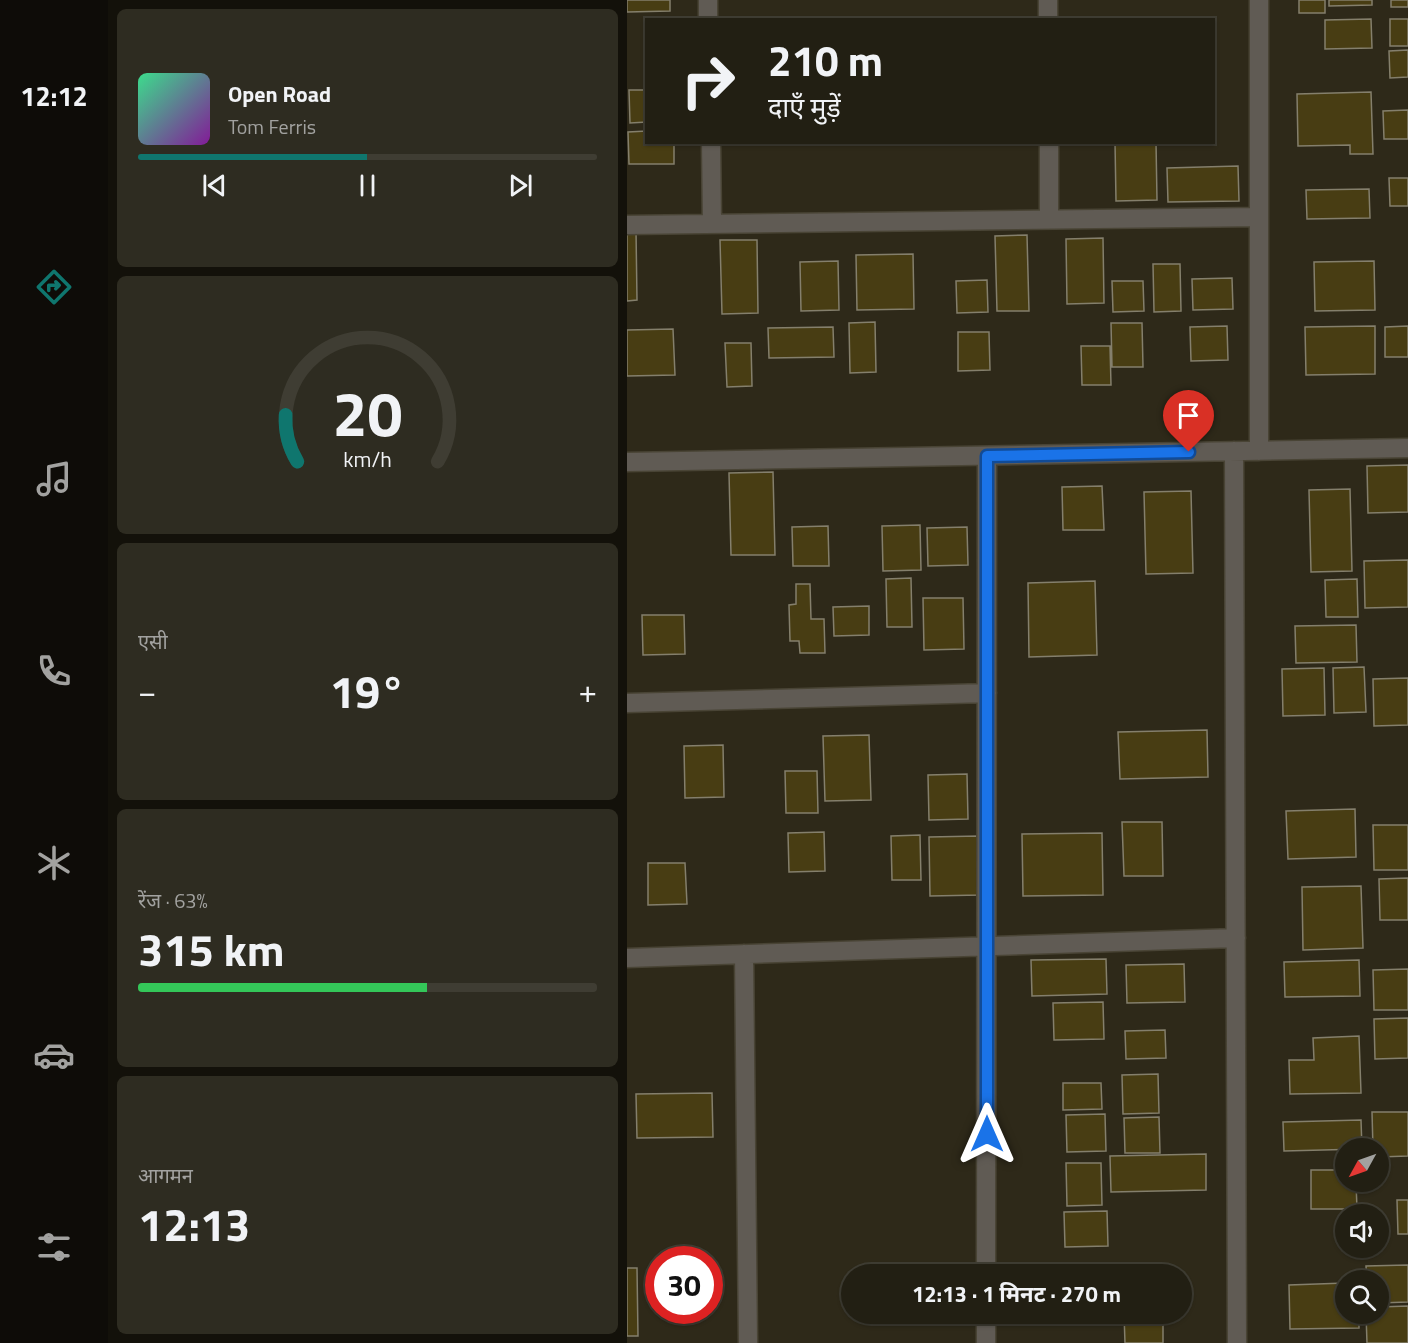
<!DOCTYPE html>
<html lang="hi">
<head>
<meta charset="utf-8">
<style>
	:root { --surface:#221f13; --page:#2e2c21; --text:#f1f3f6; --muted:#a2a2a0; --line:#3f3d33; --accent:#0f766e }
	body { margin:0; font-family:"Titillium Web","Noto Sans Devanagari",sans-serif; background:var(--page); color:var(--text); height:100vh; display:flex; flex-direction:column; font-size:22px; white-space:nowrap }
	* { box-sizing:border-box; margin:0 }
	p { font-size:20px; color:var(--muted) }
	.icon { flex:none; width:33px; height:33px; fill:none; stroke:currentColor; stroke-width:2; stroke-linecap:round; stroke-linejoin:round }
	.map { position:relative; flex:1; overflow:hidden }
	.panel { display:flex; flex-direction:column; gap:9px; padding:9px; background:#13110a; width:519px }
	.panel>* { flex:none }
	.banner { position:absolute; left:18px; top:18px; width:570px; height:126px; border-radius:0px; box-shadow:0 2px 4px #0004,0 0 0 2px var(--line); background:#221f13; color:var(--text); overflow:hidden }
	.needle { width:39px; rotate:230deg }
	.controls { position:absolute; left:708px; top:1138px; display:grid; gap:12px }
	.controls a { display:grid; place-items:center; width:54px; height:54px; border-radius:50%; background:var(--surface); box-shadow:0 2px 4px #0004,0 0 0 2px var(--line); font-size:30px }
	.speed { position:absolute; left:18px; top:1246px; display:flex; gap:12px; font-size:30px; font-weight:700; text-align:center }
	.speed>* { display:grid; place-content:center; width:78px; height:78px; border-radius:50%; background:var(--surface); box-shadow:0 2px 4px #0004,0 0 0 2px var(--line); line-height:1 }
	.speed .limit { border:9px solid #d22; background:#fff; color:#111 }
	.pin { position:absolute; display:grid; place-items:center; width:51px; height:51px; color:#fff; margin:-62px -26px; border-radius:50% 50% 50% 0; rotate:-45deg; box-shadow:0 0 6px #0007 }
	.pin .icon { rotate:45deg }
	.me { position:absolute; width:66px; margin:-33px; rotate:0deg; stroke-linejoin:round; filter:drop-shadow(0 0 4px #0008) }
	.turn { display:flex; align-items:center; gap:21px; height:126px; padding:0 24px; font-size:27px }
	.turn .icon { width:78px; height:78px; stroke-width:2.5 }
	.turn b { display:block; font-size:42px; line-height:51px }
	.big { font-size:45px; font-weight:700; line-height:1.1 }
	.panel .tile { flex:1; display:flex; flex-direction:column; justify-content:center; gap:9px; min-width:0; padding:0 21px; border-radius:9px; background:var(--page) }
	.panel .dial { align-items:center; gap:0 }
	.dial svg { height:156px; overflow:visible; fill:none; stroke:var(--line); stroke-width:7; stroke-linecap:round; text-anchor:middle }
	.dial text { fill:var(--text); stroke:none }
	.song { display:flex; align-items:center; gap:18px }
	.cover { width:72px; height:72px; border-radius:9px; background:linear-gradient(135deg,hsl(150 70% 55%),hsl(290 70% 35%)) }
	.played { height:6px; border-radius:3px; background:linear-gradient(90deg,var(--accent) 50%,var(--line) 50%) }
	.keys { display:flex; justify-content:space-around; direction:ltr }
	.heat { display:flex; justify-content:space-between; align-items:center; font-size:33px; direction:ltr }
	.charge { height:9px; border-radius:4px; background:linear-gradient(90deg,#34c759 63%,var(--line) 0) }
	.trip { position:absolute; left:214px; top:1264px; width:351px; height:60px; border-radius:30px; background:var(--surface); box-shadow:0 2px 4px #0004,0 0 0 2px var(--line); font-weight:700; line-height:60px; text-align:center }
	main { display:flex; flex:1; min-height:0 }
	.tab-bar { display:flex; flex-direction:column; width:108px; justify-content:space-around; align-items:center; background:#0e0c08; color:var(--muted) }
	.tab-bar .icon { width:42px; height:42px }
	.tab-bar .selected { color:var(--accent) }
	.tab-bar b { font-size:27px; color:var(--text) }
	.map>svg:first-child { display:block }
	.building { fill:#483d13; stroke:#847f6c; stroke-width:1.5 }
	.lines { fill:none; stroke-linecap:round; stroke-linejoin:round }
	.minor-casing { stroke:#494435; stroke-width:21 }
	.minor { stroke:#605b54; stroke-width:18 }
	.route-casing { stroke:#114b97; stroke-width:15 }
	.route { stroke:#1a73e8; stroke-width:10 }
</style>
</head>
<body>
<main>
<nav class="tab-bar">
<b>12:12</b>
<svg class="icon selected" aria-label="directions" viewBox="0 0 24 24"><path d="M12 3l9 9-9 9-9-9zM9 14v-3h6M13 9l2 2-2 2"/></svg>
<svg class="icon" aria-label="music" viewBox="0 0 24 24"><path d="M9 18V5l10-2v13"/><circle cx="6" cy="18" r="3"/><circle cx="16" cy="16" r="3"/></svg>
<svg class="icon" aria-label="phone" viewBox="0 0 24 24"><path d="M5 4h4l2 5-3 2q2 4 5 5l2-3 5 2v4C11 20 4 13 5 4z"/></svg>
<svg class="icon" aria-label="climate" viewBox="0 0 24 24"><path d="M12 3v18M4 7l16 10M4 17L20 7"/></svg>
<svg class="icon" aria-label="car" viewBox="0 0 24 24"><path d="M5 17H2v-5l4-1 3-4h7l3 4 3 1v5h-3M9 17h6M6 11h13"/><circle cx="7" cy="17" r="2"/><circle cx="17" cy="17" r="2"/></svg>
<svg class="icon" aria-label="filters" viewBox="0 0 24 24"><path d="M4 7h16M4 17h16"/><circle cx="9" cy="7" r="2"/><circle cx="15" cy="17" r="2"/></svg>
</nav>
<section class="panel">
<div class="tile">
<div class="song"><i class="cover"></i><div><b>Open Road</b><p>Tom Ferris</p></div></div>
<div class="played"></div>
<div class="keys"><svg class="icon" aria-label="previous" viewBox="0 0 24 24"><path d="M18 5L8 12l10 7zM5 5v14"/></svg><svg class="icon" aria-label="pause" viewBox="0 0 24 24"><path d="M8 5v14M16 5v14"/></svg><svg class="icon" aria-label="next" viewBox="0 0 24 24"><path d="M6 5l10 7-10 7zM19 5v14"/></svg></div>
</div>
<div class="tile dial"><svg viewBox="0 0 100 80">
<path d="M14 69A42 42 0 1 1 86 69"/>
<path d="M14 69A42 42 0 0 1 8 45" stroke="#0f766e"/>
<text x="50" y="56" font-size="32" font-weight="700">20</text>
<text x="50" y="72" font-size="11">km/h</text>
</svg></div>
<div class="tile"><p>एसी</p>
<div class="heat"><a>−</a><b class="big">19°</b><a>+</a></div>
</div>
<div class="tile"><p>रेंज · 63%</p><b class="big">315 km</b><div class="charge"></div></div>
<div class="tile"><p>आगमन</p><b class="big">12:13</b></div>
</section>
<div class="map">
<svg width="781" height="1343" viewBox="0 0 781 1343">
	<rect width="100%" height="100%" fill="#2e2919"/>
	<path class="building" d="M0,0H43V11L0,12Z
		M672,0H698V13H672Z
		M702,0H745V5L702,6Z
		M764,0H781V7H764Z
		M744,19L745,48L698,49V20Z
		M763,19H781V46H763Z
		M781,50V77L763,78L762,51Z
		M2,90H20V122L3,123Z
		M744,92L746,154H723V145L671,146L670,94Z
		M781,110V139H757L756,111Z
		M20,131V142H47V164H2L1,132Z
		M488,142H529L530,200L489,201Z
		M611,166L612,201L541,202L540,168Z
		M762,178H781V206H763Z
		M742,189L743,218L680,219L679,190Z
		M0,230H9L10,300L0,301Z
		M400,235L402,311H370L368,236Z
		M476,238L477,303L440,304L439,239Z
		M93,240H130L131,313L95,314Z
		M286,254L287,309L230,310L229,255Z
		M211,261L212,310L174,311L173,262Z
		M747,261L748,310L688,311L687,262Z
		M526,264H553L554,311L527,312Z
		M605,278L606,309L566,310L565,279Z
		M360,280L361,312L330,313L329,281Z
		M485,281H516L517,311L486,312Z
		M248,322L249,372L223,373L222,323Z
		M484,323H515L516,367H485Z
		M600,326L601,360L564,361L563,327Z
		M748,326V374L679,375L678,327Z
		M781,326V357H758V327Z
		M206,327L207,357L142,358L141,328Z
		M46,329L48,375L0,376V330Z
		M331,332H362L363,370L331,371Z
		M98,343H124L125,386L100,387Z
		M454,346H483L484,385H455Z
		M781,465V512L741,513L740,466Z
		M146,472L148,555H104L102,473Z
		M475,486L477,530H436L435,487Z
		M723,489L725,571L684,572L682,490Z
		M564,491L566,573L519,574L517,492Z
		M293,525L294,570L256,571L255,526Z
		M201,526L202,566H166L165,527Z
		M340,527L341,565L301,566L300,528Z
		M781,560V607L738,608L737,561Z
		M284,578L285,627H260L259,579Z
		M730,579L731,617H699L698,580Z
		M468,581L470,655L402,657L401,583Z
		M169,584H183L184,619H197L198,653H173L172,641H163L162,605L169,604Z
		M296,598H336L337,649L297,650Z
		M242,606V635L207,636L206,607Z
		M15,615H57L58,654L16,655Z
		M729,625L730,662L669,663L668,626Z
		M737,667L739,712L707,713L706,668Z
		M697,668L698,715L656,716L655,669Z
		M781,678V725L747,726L746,679Z
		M580,730L581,777L493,779L491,732Z
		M242,735L244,800L198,801L196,736Z
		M96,745L97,797L58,798L57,746Z
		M158,771H190L191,813H159Z
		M340,774L341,819L302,820L301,775Z
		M728,809L729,857L661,859L659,811Z
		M495,822H535L536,876H497Z
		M746,825H781V870H747Z
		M197,832L198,871L162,872L161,833Z
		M475,833L476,895L396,896L395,834Z
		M293,835L294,880H265L264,836Z
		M352,836L353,895L303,896L302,837Z
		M21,863H58L60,904L21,905Z
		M781,878V920H753L752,879Z
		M734,886L736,948L676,950L675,887Z
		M479,959L480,994L405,996L404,960Z
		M732,960L733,996L658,997L657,962Z
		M557,964L558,1002L500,1003L499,965Z
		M781,969V1010H747L746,970Z
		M476,1002L477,1039L427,1040L426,1003Z
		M781,1018V1058L748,1059L747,1019Z
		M538,1030L539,1058L499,1059L498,1031Z
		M732,1036L734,1093L663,1094L662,1060H687L686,1038Z
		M531,1074L532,1113L496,1114L495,1075Z
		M436,1083H474L475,1109L436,1110Z
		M85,1093L86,1137L10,1138L9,1094Z
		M745,1112H781V1156L752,1157V1149H746Z
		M478,1114L479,1151L440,1152L439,1115Z
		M532,1117L533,1153H498L497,1118Z
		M734,1120L735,1149L657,1151L656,1122Z
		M579,1154V1190L484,1192L483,1156Z
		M439,1163H474L475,1205L440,1206Z
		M684,1170H718V1182H729L730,1209H684Z
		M770,1200H781V1234H771Z
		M480,1211L481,1246L438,1247L437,1212Z
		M781,1265V1302L752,1303V1281H740L739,1266Z
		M0,1268H10L11,1336H0Z
		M718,1283V1314H732V1328L663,1329L662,1285Z
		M781,1306V1343H740L739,1314H752V1307Z
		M497,1314H536V1343H498Z"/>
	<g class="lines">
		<g class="minor-casing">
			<path id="minor" d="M81,0V20
				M421,0V20
				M632,0V451
				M84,142L85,223
				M422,142V218
				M0,225L632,217
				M607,451L610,1343
				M0,462L781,448
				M0,703L360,693
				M117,954L121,1343
				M0,958L609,938
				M359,1275L360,456
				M359,1343V1314"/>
		</g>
		<use href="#minor" class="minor"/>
	</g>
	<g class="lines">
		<g class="route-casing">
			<path id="route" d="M360,1134V456L562,452"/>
		</g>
		<use href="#route" class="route"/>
	</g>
</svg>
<div class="controls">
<a><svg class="needle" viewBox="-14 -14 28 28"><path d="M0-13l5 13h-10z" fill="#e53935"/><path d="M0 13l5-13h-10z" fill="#a2a2a0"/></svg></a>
<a><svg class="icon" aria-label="sound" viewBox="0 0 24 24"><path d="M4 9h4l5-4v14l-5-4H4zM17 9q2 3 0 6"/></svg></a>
<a><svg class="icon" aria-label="search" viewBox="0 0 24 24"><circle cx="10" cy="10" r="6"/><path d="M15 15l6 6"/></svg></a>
</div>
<div class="speed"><div class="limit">30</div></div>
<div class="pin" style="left:562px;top:452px;background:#d93025"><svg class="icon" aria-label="arrive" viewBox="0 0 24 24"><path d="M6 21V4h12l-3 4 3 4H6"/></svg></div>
<svg class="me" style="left:360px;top:1134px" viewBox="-20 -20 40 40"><path d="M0-17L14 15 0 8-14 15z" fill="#1a73e8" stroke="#fff" stroke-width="4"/></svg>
<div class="trip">12:13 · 1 मिनट · 270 m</div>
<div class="banner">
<div class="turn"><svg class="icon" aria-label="right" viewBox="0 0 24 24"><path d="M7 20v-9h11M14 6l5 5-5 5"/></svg><div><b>210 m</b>दाएँ मुड़ें</div></div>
</div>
</div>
</main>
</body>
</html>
